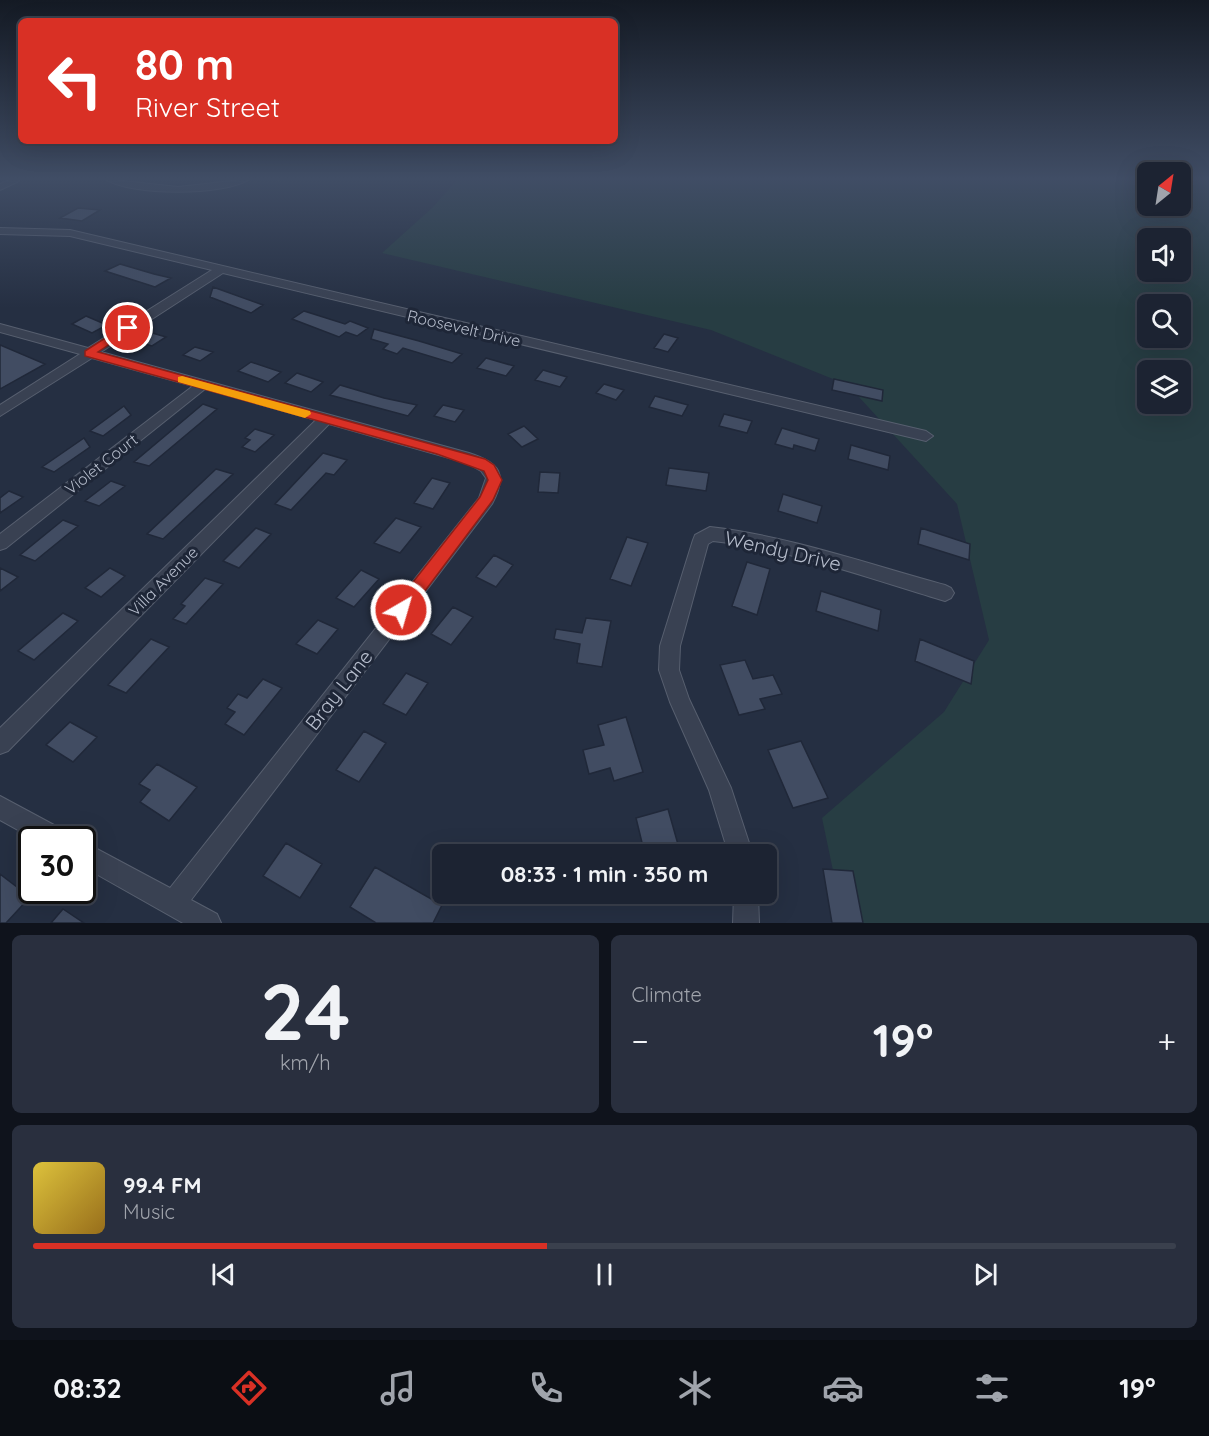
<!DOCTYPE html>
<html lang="en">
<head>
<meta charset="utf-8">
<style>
	:root { --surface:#1c2332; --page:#292f3e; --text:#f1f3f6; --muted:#a0a4ac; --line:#3a404d; --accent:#d93025 }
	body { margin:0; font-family:Quicksand,sans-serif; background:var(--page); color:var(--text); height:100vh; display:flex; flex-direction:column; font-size:22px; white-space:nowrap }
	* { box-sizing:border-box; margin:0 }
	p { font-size:20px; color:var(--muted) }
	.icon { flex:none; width:33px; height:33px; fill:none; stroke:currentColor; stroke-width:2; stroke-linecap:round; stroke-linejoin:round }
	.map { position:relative; height:923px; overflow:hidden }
	.sheet { display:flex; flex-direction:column; gap:12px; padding:12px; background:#0f131c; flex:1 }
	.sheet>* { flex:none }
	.banner { position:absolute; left:18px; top:18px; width:600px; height:126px; border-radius:9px; box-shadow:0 6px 24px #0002,0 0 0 2px var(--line); background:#d93025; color:#fff; overflow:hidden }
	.needle { width:39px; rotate:30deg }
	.buttons { position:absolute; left:1137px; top:162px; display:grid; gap:12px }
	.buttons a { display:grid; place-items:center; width:54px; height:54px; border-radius:9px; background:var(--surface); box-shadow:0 6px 24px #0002,0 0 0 2px var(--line); font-size:30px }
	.speed { position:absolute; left:18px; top:826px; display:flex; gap:12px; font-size:30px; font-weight:700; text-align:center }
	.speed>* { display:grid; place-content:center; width:78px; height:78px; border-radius:50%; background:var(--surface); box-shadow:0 6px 24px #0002,0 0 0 2px var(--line); line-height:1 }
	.speed .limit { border:3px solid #111; border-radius:9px; background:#fff; color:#111 }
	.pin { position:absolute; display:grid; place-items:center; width:51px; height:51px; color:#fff; margin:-26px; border:3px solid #fff; border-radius:50%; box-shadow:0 2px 6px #0007 }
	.me { position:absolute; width:66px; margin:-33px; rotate:38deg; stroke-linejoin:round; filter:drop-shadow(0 0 4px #0008) }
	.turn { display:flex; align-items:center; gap:21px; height:126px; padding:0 18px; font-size:27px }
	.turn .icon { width:78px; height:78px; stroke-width:2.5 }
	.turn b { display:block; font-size:42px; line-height:51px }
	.big { font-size:45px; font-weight:700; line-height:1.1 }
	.sheet .tile { flex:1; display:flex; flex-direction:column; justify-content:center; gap:9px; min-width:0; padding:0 21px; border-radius:9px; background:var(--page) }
	.sheet .dial { align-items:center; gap:0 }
	.dial b { font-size:78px; line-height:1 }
	.song { display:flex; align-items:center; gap:18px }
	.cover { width:72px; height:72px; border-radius:9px; background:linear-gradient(135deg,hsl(50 70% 55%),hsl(40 70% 35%)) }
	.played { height:6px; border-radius:3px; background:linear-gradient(90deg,var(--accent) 45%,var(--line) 45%) }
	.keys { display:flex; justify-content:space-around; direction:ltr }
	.heat { display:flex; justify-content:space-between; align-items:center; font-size:33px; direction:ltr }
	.sheet .tiles { flex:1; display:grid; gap:12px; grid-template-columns:1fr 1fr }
	.tile:last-child { grid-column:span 2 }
	.trip { position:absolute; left:432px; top:844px; width:345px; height:60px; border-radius:9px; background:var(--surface); box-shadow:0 6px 24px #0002,0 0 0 2px var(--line); font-weight:700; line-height:60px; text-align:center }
	.menu { display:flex; height:96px; justify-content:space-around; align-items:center; background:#0b0e14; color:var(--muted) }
	.menu .icon { width:42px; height:42px }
	.menu .active { color:var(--accent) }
	.menu b { font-size:27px; color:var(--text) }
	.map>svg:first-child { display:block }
	.green { fill:#273d43; fill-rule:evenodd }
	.building { fill:#414c62; stroke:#202839; stroke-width:1.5 }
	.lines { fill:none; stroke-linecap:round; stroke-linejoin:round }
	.minor-casing { stroke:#575f6f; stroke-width:2 }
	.path { stroke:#455a60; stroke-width:2; stroke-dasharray:3 3; stroke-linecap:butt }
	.minor { fill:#394152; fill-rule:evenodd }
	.route { fill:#d93025; stroke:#8d1f18; stroke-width:1.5 }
	.slow { fill:#f59e0b }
	.labels { text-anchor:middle; stroke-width:6; stroke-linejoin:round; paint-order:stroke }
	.street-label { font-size:16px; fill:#b6bdcc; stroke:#1e2637 }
	.near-street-label { font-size:20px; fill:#b6bdcc; stroke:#1e2637 }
</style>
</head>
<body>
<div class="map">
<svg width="1209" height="923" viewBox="0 0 1209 923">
	<rect width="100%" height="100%" fill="#252f42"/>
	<path class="green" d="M458,179H1147L1148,206H1180L1181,179H1209V923H844L822,818L944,712L989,640L957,504L848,385L711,330L382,253L432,208ZM1148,238H1180V272H1148ZM1148,304H1180V338H1148ZM1148,370H1180V404H1148Z"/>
	<path class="building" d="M78,208L100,210L82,221L60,218Z
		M120,264L154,274L171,278L155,287L105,271Z
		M213,287L263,305L251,313L210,297Z
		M304,311L345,324L350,321L368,328L357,336L346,332L339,337L292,319Z
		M86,316L107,325L92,333L72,324Z
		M374,329L419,341L462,354L452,363L403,348L397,354L383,349L388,344L371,339Z
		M149,332L166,337L152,346L135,341Z
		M664,334L678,338L668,352L654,348Z
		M0,345L45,364L0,389Z
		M195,347L213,352L200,361L183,355Z
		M486,358L514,366L506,376L477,368Z
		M251,362L281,372L268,382L238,371Z
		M543,370L567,377L560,387L535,380Z
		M297,373L323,382L311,392L285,383Z
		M834,379L883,390L882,401L832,390Z
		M604,384L624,390L616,400L596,393Z
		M340,385L384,398L417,405L408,416L330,395Z
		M655,396L688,405L682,416L649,407Z
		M203,404L217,409L149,466L134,462Z
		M443,405L464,410L455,422L434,416Z
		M124,406L131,415L103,436L90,431Z
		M724,414L752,421L747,433L719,426Z
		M524,426L538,439L522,447L508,434Z
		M782,428L819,439L815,451L794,445L793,449L775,444Z
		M255,429L274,435L255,452L242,447L250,440L245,438Z
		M84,438L90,447L54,472L42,467Z
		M851,445L890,456L888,470L848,459Z
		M323,453L347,460L334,475L326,473L291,510L275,504Z
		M669,468L709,473L706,491L666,485Z
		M216,469L233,474L163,539L147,534Z
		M540,472L560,473L558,493L538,492Z
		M432,478L450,483L433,509L414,503Z
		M111,481L125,486L99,506L85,501Z
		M9,491L23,497L0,513V498Z
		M783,494L822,506L817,523L778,511Z
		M396,518L421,527L400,553L374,543Z
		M63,520L78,526L35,561L20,555Z
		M256,528L271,534L239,568L223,561Z
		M921,528L970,544L969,560L918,544Z
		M627,537L648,543L631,586L610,579Z
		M494,555L513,565L496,587L476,577Z
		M747,562L770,569L757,615L732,606Z
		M0,568L18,577L0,591Z
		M110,568L125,576L101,597L85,588Z
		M361,570L379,579L354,607L336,598Z
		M205,578L223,584L186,624L173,619L185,606L181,604Z
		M821,591L881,610L878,631L816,611Z
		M453,607L473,617L451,645L431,634Z
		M63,613L78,621L34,660L18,651Z
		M586,618L611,621L602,667L577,663L580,644L554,639L556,629L582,633Z
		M318,620L338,629L317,654L296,644Z
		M151,639L169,647L126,693L108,685Z
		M920,639L974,661L971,684L915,661Z
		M745,660L753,679L773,675L782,694L760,699L765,709L739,715L720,665Z
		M406,673L428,683L406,715L383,704Z
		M263,679L282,688L244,735L225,724L235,712L227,708L238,694L247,698Z
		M626,717L643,772L614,781L610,768L589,774L583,750L604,745L598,725Z
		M70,722L97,737L73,762L46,745Z
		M364,731L386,743L359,782L336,770Z
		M801,741L828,798L793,808L768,750Z
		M157,764L197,787L169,821L140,802L150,790L139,784Z
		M668,809L681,855H645L636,818Z
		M286,843L322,864L300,898L263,876Z
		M375,867L442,905L433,923H376L350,907Z
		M823,869L853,871L863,923H832Z
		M0,874L30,897L6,923H0Z
		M63,909L84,923H51Z"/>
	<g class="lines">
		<g class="minor-casing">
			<path id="minor" d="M12,179L19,181L0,190V184Z
				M105,179L178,187L250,179C225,196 130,196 105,179Z
				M0,228L70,230L926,431L933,436L926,441L223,273L101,352L469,453C500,463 508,474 492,504L191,900L217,914L221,923H183L82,866V841L170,888L479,498L486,478L481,471L467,463L329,424L8,751L0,754V728L316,420L205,389L6,548L0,550V534L193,386L92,358L0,416V405L80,354L0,332V324L88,348L212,270L70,236L0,234Z
				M710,527C789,536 868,564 945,585L951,588L954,593L951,598L945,601C871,579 789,549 713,541L708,544L680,646L679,670L689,699L731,788L753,855H729L709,790L670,702L659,670L660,646L693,540L695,535Z
				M0,796L67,832L71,840H36L0,820Z
				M734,894H758L759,923H733Z"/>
		</g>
		<path class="path" d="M277,179L280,181"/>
		<use href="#minor" class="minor"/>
	</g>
	<linearGradient id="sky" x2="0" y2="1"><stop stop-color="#141a24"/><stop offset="0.58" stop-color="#404d65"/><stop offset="1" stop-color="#404d65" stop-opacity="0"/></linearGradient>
	<rect width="1209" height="308" fill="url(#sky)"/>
	<path class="route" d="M124,326L134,328L98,352L485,459L494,465L502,480L493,500L407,615L401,617L395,615L392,610L395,605L480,497L488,480L484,471L437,454L85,356V351Z"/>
	<path class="slow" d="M182,376L310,411L311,414L305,418L178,382V377Z"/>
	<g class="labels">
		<g class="street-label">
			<text transform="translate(464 328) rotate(13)" y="6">Roosevelt Drive</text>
			<text transform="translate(101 464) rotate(-38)" y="6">Violet Court</text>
			<text transform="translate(163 581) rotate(-45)" y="6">Villa Avenue</text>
		</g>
		<g class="near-street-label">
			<text transform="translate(783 551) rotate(13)" y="7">Wendy Drive</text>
			<text transform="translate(339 690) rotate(-52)" y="7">Bray Lane</text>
		</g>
	</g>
</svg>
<div class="buttons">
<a><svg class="needle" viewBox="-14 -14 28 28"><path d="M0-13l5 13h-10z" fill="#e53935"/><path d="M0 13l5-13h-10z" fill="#a0a4ac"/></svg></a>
<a><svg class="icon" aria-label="sound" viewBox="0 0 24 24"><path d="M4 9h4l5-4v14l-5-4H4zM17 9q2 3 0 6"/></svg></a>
<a><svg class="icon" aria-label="search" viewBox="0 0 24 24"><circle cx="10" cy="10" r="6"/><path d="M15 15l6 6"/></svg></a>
<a><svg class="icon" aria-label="layers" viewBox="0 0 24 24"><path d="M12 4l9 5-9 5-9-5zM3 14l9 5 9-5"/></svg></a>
</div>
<div class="speed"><div class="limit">30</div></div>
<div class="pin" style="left:128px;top:328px;background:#d93025"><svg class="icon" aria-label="arrive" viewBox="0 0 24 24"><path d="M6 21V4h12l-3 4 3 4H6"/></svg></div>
<svg class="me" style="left:401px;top:610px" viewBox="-20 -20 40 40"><circle r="17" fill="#d93025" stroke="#fff" stroke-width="3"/><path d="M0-11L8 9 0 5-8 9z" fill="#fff"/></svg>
<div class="trip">08:33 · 1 min · 350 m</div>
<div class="banner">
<div class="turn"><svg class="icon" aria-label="left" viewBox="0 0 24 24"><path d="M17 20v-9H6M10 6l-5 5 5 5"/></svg><div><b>80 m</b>River Street</div></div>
</div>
</div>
<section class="sheet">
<div class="tiles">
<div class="tile dial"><b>24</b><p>km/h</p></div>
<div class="tile"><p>Climate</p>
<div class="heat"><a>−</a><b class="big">19°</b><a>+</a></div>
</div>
<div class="tile">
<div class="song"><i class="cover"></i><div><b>99.4 FM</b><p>Music</p></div></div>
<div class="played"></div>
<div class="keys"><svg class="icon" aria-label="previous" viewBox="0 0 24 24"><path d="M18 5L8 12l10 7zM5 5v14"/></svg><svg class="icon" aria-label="pause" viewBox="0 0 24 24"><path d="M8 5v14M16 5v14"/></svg><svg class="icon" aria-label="next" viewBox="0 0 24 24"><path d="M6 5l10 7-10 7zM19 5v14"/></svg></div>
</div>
</div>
</section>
<nav class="menu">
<b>08:32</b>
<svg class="icon active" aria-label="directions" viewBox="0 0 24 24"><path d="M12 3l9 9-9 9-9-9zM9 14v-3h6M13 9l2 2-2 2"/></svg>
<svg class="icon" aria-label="music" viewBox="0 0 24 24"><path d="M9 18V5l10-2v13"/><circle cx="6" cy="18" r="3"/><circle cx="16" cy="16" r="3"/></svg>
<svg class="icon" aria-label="phone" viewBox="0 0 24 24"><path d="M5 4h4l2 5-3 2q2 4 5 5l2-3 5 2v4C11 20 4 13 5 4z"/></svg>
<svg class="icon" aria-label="climate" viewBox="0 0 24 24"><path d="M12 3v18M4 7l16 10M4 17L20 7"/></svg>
<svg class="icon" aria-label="car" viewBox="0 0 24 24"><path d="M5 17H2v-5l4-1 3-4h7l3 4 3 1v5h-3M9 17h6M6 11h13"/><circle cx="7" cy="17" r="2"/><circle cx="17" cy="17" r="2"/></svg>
<svg class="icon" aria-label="filters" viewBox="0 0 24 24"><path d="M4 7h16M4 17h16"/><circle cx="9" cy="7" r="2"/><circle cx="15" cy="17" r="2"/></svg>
<b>19°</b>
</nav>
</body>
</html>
